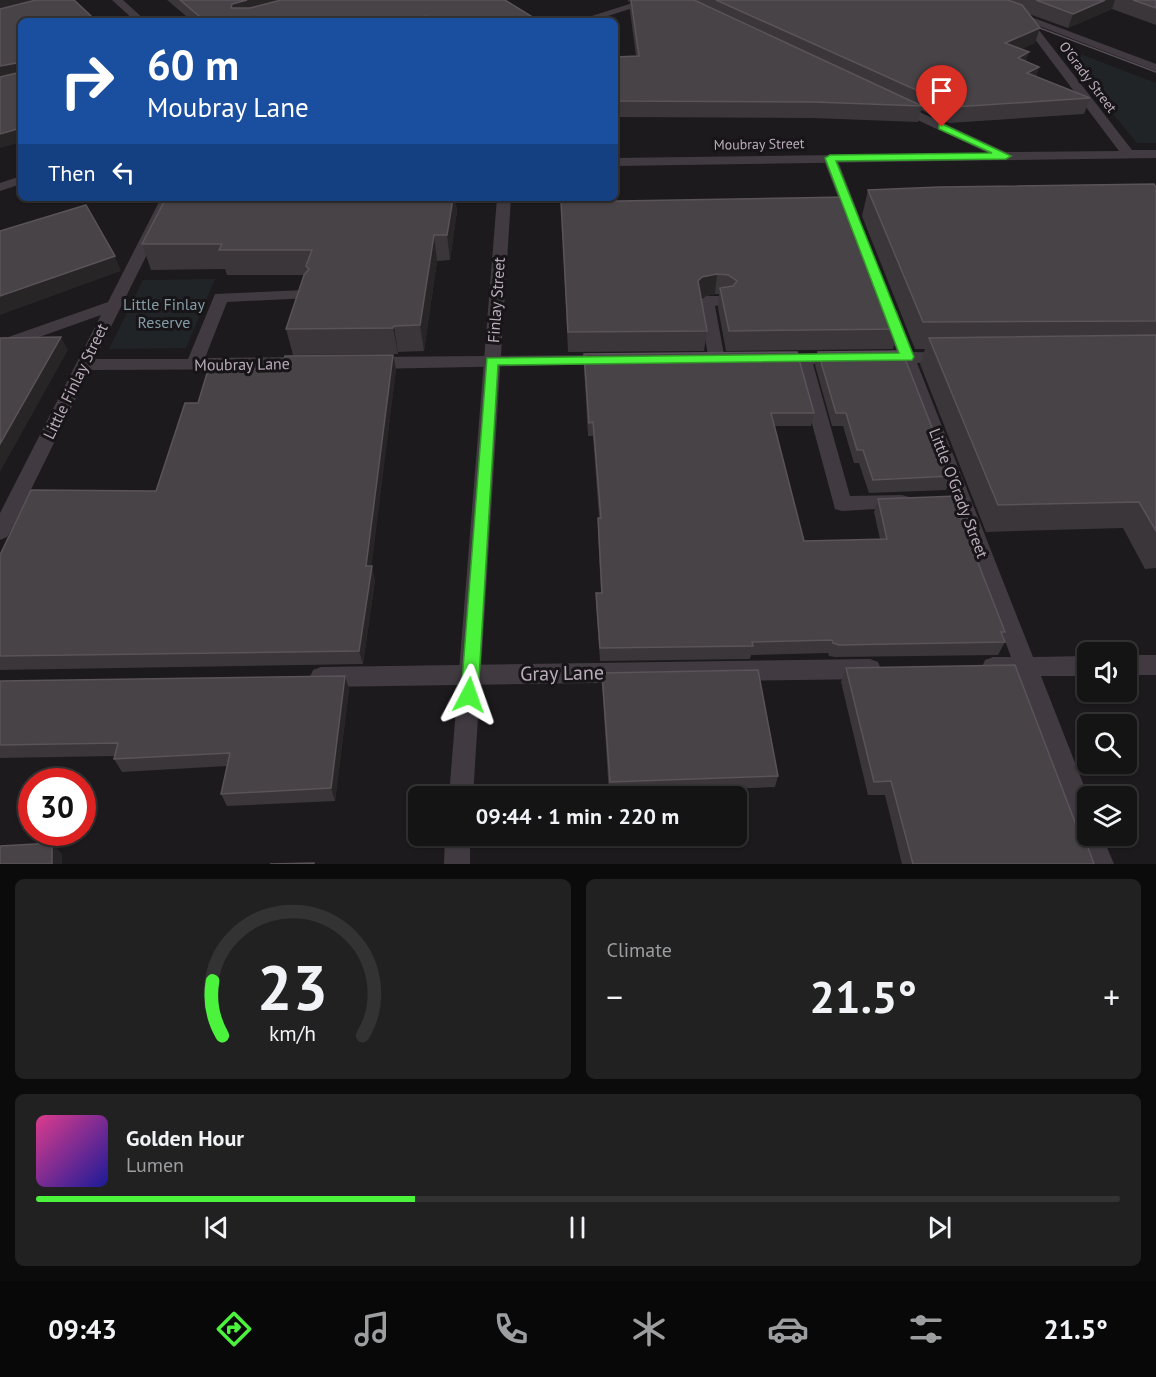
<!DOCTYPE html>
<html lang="en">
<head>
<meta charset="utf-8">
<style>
	:root { --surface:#151415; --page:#222122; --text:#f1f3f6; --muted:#9d9ea0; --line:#343334; --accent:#4bf33c }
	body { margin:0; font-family:"PT Sans",sans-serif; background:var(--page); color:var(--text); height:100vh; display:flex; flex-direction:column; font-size:22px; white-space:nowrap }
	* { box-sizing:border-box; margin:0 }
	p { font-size:20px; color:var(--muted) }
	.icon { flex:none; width:33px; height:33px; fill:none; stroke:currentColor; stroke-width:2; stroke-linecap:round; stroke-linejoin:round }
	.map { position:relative; height:864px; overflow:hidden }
	.sheet { display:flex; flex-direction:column; gap:15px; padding:15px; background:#0c0b0c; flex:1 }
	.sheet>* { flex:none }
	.hud { position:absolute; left:18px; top:18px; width:600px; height:183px; border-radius:9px; box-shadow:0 2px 4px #0004,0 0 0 2px var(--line); background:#1a4fa0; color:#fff; overflow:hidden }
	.fabs { position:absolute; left:1077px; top:642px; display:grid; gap:12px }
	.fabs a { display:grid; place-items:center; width:60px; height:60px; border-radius:9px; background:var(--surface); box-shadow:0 2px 4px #0004,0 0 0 2px var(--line); font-size:30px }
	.speed { position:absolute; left:18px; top:768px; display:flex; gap:12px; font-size:30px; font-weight:700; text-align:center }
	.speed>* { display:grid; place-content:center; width:78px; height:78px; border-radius:50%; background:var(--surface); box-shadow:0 2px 4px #0004,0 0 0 2px var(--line); line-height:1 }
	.speed .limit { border:9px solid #d22; background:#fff; color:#111 }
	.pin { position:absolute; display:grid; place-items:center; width:51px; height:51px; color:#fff; margin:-62px -26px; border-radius:50% 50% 50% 0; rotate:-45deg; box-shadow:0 0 6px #0007 }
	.pin .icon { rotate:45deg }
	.me { position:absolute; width:66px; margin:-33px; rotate:4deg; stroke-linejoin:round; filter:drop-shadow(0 0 4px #0008) }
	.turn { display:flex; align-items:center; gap:21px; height:126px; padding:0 30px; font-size:27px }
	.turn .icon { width:78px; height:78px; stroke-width:2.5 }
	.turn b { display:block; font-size:42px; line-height:51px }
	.then { display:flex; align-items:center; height:57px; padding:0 30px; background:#0003; gap:12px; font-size:22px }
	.big { font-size:45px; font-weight:600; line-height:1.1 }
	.sheet .widget { flex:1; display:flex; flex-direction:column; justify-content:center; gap:9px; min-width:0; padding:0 21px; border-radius:9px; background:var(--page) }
	.sheet .dial { align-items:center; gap:0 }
	.dial svg { height:156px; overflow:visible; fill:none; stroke:var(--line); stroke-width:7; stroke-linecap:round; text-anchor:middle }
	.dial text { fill:var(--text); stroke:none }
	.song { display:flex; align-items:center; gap:18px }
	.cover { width:72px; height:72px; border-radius:9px; background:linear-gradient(135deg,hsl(330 70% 55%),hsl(240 70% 35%)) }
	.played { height:6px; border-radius:3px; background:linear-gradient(90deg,var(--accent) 35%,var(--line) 35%) }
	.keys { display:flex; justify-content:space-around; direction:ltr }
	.heat { display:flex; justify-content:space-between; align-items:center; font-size:33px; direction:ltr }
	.sheet .tiles { flex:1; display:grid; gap:15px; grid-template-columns:1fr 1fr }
	.widget:last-child { grid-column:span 2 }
	.trip { position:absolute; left:408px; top:786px; width:339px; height:60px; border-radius:9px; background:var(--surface); box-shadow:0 2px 4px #0004,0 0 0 2px var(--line); font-weight:600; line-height:60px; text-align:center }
	.tabs { display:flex; height:96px; justify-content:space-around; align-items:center; background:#080808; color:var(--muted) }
	.tabs .icon { width:42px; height:42px }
	.tabs .selected { color:var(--accent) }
	.tabs b { font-size:27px; color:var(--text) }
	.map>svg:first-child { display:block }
	.green { fill:#202427 }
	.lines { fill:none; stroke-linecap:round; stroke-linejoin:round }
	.service { fill:#413b41; fill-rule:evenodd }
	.minor { fill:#413b41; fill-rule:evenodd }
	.tertiary { fill:#413b41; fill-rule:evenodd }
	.tram { stroke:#564e56; stroke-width:1.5 }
	.wall { fill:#3a3639 }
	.shaded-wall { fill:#282527 }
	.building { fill:#484347; stroke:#5a5359; stroke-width:1.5 }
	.route { fill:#4bf33c; stroke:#319e27; stroke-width:1.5 }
	.labels { text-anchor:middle; stroke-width:6; stroke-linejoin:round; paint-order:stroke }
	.far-street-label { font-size:14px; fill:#bbacbc; stroke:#171517 }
	.street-label { font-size:16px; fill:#bbacbc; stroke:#171517 }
	.park-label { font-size:16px; fill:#849ca6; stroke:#171517 }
	.near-street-label { font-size:20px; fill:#bbacbc; stroke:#171517 }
</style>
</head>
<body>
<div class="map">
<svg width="1156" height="864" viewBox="0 0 1156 864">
	<rect width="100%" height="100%" fill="#1c1a1c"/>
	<path class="green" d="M1073,51L1156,83V143H1137L1069,61L1066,54Z
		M215,279L186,348L109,349L143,280Z"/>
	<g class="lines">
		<path class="service" d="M830,154L837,158L860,218L858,221H848L846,218L823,158Z
			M161,198H175L95,359H188L215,294L305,290L313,295L310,298L227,302L205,358L305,357L311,359L313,363L311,367L305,369L90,370L10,532L7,537L0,540V513L101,315L0,351V340L108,302Z
			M706,296H724L732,301L730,304L715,306L725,360L723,364H711L709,360L698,301Z
			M889,306L897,311L913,352L953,353L955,357L953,361L917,363L1033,657L1088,656V676H1041L1088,796V836H1102L1114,864H1088L1018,676L993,677L985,674L982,667L985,660L993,657H1011L901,363L876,362L874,358L876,354L897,352L881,311Z
			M839,353L845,354L847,358L845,362L813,364L850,496L902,495L909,497L912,502L909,507L842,511L835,509L796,364L768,363L766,359L768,355L774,354Z
			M608,355L614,356L616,360L614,364L372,369L366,367L364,363L366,359L372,357Z
			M1126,655H1156V675H1126Z
			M870,659L878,662L881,669L878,676L870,679L321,687L313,684L310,677L313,670L321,667Z"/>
		<path class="minor" d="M112,0H123L146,21H135Z
			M1024,15L1028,16L1132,150H1156V158L615,166V158L988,153L894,109L892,106L898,102L1006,152L1119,151L1019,18Z
			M497,198H511L473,796H449Z
			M445,836H470V864H444Z"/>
		<path class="tertiary" d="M642,0H658L592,21H576Z
			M972,0H986L1156,64V71Z
			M21,176V184L0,191V183Z"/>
		<path class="tram" d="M1024,22L1156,72"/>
	</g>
	<path class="wall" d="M167,0H505L539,21H192Z
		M628,0H1156V25L1112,9L1068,28L1029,14L1035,43L1021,49L1026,62L1039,67L1036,76L1090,98L1084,114L949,123L921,110L918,122L811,118L615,117V57L636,56L630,11V1L628,2Z
		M1156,187V568L1145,569L1123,528L986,532L920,364L925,349H915L862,216L868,190Z
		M166,198H455L457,211L450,260L437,261L424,351L398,352V354L293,355L286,329L304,275H227L225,269L151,270L142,244Z
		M561,202L899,329L893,349L726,351L718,308L719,294H715L701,297L707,331L704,351L568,352Z
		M818,352L951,476L946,490L869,493L859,463H854L843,426H832L815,365Z
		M584,354L814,413L811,426H775L804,541L880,539L874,512L878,499L967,519L964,526L1005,632L1003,636L1005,642L998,655L835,657L829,656L828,653L751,655L750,659L600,661L596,606V593H601L598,532V518H599L593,436H588L584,367Z
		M393,355L396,369L371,566L375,580L363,664L0,670V555L156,491L198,403L281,368Z
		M846,668L1083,843L1094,864H902L885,795H868L841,682Z
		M602,673L778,776L775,787L609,794L602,685Z
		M345,676L349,689L335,801L227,806L221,794L227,766L122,772L114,759L115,756L0,758V681Z"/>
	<path class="shaded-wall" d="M0,0H53L0,12Z
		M247,0H302L235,19L231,8L232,4Z
		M1105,0H1115L1112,9L1068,28L1073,14Z
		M426,16V21H408Z
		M1040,28L1035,43L1001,58L1005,43Z
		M1029,52L1024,68L1018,58Z
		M17,63L21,72L0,79V66Z
		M1039,67L1034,82L1027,73Z
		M21,128V142L0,148V134Z
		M453,198H455L457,211L450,260L447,235Z
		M434,235L437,261L424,351L420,325Z
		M115,256L121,271L0,315V296Z
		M717,274L715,294L700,297L698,281L702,277Z
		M394,326L398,352V354L393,328Z
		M61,337L68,350L0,472V444Z
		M393,355L396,369L370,580L366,566Z
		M372,566L375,580L363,664L359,651Z
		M345,676L349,689L335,801L331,788Z
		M52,843L62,854V864H52Z"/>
	<path class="building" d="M36,0H74L88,13L96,21H21V128L0,134V77L17,73V63L0,66V9Z
		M180,0H247L232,4L231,8H250L281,0H505L539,21H433L426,16L408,21H205Z
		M631,0H694L922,106L814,102L615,101V57L639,56Z
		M716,0H1008L1022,5L1040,28L1005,43L1029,52L1018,58L1039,67L1027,73L1090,98L954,107Z
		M1036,0H1105L1073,14Z
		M1133,0H1156V8Z
		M1154,184L1156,187V321L923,322L868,190L939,187Z
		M847,197L899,329L729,331L720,288L733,286L737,281L728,275L717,274L702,277L698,281L707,331L568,332L561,202Z
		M166,198H453L447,235H434L420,325L394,326L393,328L286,329L304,275L309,269L306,266L312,250H219L222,244H142Z
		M86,205L115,256L0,296V231Z
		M1156,335V531L1139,502L998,505L929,338Z
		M61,337L0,444V338Z
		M902,351L951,476L873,480L863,450H857L846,413H836L818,352Z
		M797,352L814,413H771L804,541L887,539L878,499L958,496L967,519H961L1005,632H1001L1005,642L839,645L833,643L832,640L752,642L753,646L600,648L596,593H602L598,518H601L593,422L589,423L584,354Z
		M393,355L366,566H372L359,651L0,656V555L31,490L156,491L185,403H198L208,370L281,368L285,356Z
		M1015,665L1083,843L1086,842L1094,864H913L891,781L874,782L846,668Z
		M758,670L778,776L610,782L602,673Z
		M345,676L331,788L221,794L230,753L114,759L118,743L0,745V681Z
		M52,843V864H0V846Z
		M314,863V864H270Z"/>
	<path class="route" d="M942,124L1011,156L1006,159L836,161L914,357L912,360L498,365L478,695L475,701L469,703L463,701L461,695L487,358L899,353L825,158L830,155L992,153L939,129V125Z"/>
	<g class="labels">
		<g class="far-street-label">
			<text transform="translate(1088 77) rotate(53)" y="5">O'Grady Street</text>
			<text transform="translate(759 144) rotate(-1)" y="5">Moubray Street</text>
		</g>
		<g class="street-label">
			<text transform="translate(496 300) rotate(-86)" y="6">Finlay Street</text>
			<text transform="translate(242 364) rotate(-1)" y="6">Moubray Lane</text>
			<text transform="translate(75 381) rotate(-64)" y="6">Little Finlay Street</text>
			<text transform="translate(959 493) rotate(69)" y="6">Little O'Grady Street</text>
		</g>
		<g class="park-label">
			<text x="164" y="310">Little Finlay<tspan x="164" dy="18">Reserve</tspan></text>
		</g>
		<g class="near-street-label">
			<text transform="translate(562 673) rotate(-1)" y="7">Gray Lane</text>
		</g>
	</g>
</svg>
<div class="fabs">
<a><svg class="icon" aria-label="sound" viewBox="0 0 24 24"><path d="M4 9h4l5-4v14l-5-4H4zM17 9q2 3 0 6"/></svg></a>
<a><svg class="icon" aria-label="search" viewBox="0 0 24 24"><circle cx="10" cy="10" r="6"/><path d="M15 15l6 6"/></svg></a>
<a><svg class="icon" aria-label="layers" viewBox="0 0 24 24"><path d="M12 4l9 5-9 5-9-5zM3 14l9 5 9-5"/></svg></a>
</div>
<div class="speed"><div class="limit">30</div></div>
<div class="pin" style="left:942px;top:127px;background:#d93025"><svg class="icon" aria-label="arrive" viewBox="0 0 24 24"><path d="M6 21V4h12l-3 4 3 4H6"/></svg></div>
<svg class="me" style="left:469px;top:695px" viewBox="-20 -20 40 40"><path d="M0-17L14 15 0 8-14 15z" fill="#4bf33c" stroke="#fff" stroke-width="4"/></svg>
<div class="trip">09:44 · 1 min · 220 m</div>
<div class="hud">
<div class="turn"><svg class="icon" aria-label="right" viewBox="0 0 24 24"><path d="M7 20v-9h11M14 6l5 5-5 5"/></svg><div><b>60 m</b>Moubray Lane</div></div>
<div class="then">Then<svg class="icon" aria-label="left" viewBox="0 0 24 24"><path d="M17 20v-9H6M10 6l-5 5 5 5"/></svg></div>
</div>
</div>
<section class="sheet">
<div class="tiles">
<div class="widget dial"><svg viewBox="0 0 100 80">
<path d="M14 69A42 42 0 1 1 86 69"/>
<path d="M14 69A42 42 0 0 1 9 41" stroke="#4bf33c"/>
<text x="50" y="56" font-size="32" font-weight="700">23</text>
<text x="50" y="72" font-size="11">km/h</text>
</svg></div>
<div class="widget"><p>Climate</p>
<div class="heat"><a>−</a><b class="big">21.5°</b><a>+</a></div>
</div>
<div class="widget">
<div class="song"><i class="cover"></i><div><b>Golden Hour</b><p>Lumen</p></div></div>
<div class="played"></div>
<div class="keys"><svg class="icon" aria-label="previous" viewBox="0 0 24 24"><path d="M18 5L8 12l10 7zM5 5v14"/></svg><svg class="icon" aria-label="pause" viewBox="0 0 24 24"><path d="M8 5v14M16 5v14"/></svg><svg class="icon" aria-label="next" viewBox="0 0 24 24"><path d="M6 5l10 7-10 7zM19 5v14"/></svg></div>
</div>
</div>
</section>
<nav class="tabs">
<b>09:43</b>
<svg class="icon selected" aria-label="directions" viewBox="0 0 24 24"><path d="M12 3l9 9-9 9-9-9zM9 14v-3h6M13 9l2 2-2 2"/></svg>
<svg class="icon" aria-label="music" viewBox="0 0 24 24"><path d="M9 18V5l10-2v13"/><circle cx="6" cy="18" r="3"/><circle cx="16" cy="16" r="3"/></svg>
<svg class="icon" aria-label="phone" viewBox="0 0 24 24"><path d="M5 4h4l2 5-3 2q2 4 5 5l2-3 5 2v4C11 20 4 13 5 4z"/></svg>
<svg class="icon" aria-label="climate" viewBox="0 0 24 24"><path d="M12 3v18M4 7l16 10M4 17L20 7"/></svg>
<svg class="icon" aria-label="car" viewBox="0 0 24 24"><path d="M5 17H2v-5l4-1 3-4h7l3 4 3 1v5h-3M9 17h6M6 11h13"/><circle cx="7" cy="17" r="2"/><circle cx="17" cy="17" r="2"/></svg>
<svg class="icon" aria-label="filters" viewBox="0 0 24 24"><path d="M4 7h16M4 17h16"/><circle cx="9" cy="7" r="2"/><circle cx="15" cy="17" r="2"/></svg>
<b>21.5°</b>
</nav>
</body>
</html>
